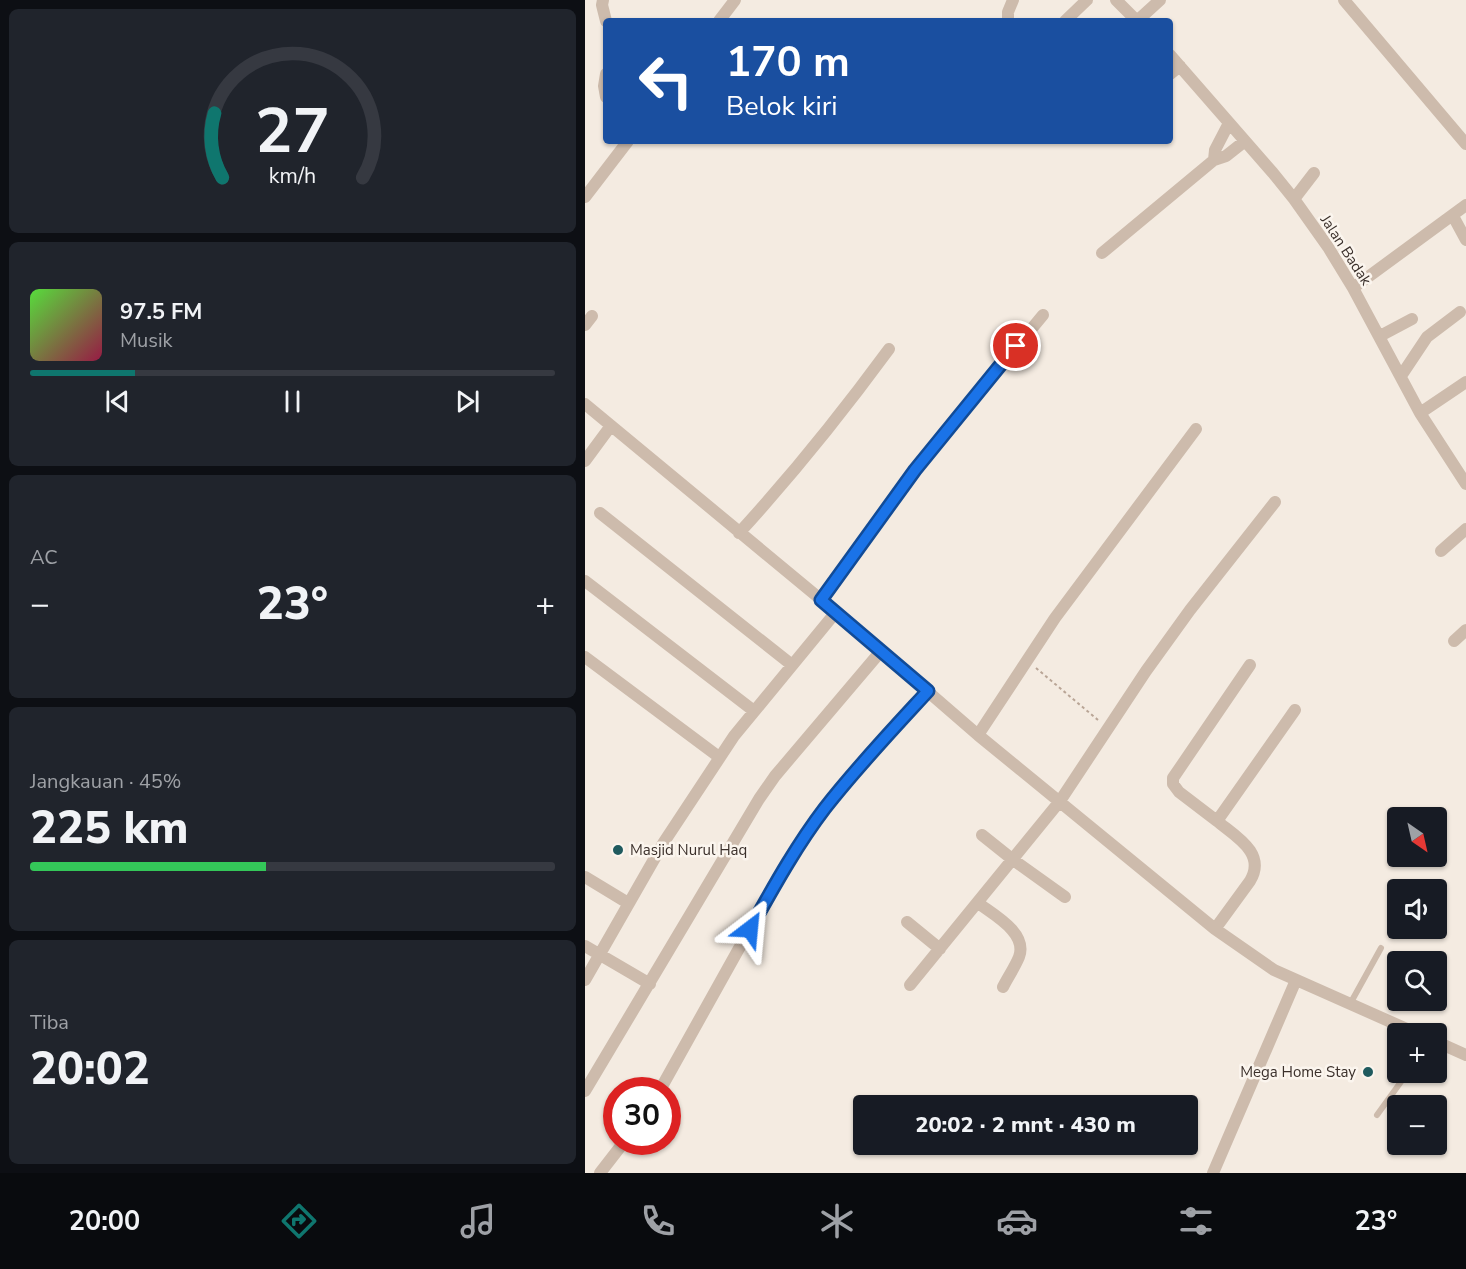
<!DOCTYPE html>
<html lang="id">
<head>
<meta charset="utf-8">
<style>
	:root { --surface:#171b24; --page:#20242c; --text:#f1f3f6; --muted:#9ea1a6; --line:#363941; --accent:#0f766e }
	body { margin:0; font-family:"Nunito Sans",sans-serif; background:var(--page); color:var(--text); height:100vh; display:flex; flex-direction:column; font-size:22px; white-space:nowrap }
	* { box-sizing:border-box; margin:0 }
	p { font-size:20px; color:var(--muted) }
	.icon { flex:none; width:33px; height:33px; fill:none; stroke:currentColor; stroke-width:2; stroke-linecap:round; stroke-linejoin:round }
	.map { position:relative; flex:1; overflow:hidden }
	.drawer { display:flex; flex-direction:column; gap:9px; padding:9px; background:#0d0f14; width:585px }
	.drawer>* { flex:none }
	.hud { position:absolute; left:18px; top:18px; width:570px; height:126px; border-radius:6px; box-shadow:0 2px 4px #0004; background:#1a4fa0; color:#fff; overflow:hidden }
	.needle { width:39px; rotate:146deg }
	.tools { position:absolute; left:802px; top:807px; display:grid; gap:12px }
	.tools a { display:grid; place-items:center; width:60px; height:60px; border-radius:6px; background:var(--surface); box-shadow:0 2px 4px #0004; font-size:30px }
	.speed { position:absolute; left:18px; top:1077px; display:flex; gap:12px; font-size:30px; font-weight:700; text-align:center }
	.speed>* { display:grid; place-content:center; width:78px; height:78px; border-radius:50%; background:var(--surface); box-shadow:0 2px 4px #0004; line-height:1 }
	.speed .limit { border:9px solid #d22; background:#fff; color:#111 }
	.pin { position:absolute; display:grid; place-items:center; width:51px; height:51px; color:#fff; margin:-26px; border:3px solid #fff; border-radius:50%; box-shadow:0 2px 6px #0007 }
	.me { position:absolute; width:66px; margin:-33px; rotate:29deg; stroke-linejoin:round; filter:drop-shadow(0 0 4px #0008) }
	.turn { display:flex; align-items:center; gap:21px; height:126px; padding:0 24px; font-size:27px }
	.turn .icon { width:78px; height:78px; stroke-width:2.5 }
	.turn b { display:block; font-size:42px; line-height:51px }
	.big { font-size:45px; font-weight:800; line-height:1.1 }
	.drawer .widget { flex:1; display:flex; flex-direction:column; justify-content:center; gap:9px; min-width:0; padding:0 21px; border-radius:9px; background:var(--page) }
	.drawer .dial { align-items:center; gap:0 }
	.dial svg { height:156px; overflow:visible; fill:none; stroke:var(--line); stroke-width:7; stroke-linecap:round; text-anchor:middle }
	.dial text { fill:var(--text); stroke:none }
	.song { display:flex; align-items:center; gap:18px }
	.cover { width:72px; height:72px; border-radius:9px; background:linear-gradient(135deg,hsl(110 70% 55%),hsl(340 70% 35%)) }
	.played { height:6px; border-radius:3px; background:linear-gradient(90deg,var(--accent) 20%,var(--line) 20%) }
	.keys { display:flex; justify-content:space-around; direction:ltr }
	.heat { display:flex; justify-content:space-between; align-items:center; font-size:33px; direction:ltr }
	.charge { height:9px; border-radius:4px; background:linear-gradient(90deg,#34c759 45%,var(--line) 0) }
	.trip { position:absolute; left:268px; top:1095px; width:345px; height:60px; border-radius:6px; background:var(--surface); box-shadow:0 2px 4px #0004; font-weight:800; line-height:60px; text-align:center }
	.menu { display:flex; height:96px; justify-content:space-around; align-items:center; background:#090b0e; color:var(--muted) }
	.menu .icon { width:42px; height:42px }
	.menu .current { color:var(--accent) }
	.menu b { font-size:27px; color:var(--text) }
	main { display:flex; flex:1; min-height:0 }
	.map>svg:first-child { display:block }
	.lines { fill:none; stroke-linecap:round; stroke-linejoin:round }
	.path { stroke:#b9a596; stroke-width:2; stroke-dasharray:3 3; stroke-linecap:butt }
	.lane { stroke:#cdbbac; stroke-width:6 }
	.street { stroke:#cdbbac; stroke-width:12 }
	.route-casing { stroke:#114b97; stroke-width:15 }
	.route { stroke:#1a73e8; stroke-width:10 }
	.poi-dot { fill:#1f5a5e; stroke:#fbf5ee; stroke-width:2 }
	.labels { text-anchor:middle; stroke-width:5; stroke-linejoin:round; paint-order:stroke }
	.street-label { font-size:15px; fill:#3b302b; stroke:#fbf5ee }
	.poi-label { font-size:15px; fill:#3b302b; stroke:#fbf5ee; text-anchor:start }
</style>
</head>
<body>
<main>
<section class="drawer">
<div class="widget dial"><svg viewBox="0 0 100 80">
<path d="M14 69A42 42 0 1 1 86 69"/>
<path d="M14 69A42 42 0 0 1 10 36" stroke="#0f766e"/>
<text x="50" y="56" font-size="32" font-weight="700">27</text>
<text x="50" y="72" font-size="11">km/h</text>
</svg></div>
<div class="widget">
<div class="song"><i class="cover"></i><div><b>97.5 FM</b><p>Musik</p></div></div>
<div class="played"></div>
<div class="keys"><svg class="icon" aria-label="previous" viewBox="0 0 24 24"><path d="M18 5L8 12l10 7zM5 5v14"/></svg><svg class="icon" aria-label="pause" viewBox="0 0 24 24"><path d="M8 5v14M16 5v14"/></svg><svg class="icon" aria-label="next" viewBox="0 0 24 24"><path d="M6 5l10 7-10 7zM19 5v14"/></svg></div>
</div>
<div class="widget"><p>AC</p>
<div class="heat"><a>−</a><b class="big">23°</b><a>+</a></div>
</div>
<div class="widget"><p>Jangkauan · 45%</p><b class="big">225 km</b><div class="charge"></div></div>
<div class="widget"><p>Tiba</p><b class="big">20:02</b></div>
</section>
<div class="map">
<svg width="881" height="1173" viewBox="0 0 881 1173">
	<rect width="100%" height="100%" fill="#f4ebe1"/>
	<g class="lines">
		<path class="path" d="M451,668L513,720"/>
		<path class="lane" d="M765,1004L796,948
			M792,1115L823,1072"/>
		<path class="street" d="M18,0L17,5L21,21
			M531,0L552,21
			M759,0L881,144
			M134,21L150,0
			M423,21V12L428,0
			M480,21L502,0
			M552,21L575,0
			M585,55L688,173L709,199L743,247L768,288L835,413L881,484
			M21,74L19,86L21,97
			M585,74L595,66
			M629,160L641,156L660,141
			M0,197L43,141
			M709,199L729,173
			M868,216L881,240
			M517,253L629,160L630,150L644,123
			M768,288L881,205
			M0,325L7,316
			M795,336L827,319
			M816,376L842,337L875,312
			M0,404L251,612L393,735L630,929L689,970L833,1034
			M835,413L881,382
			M0,461L25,427
			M15,513L207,665
			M154,533C208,474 257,413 304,349
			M856,551L881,529
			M0,581L169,711
			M236,600L330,470L458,315
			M869,641L881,630
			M0,657L134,757
			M393,735L470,618L611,429
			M632,821L594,792L588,784V778L665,665
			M397,835L427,859L480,897
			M0,877L43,903
			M393,903C409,915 443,933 434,957C430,967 423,977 418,987
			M322,922L355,949
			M630,929L665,881C682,853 650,836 632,821L710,710
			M0,946L65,984
			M0,980L79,842L149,736L251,612
			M325,985L475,801L561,671L605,610L690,502
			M852,1042L881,1055
			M75,1090L195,875L238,810L274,766L343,691
			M0,1091L174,799L190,776L296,651
			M15,1173L39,1142
			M628,1173L711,980"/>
	</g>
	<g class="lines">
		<g class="route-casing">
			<path id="route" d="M165,929C188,888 211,846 240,808C272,767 308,729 343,691L236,600L330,470L431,346"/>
		</g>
		<use href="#route" class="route"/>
	</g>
	<g class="poi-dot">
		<circle cx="33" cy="850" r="6"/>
		<circle cx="783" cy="1072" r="6"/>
	</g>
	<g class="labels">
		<g class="street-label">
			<text transform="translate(761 250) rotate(57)" y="5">Jalan Badak</text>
		</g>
		<g class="poi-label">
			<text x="45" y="855">Masjid Nurul Haq</text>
			<text x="771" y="1077" text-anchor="end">Mega Home Stay</text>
		</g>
	</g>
</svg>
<div class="tools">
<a><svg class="needle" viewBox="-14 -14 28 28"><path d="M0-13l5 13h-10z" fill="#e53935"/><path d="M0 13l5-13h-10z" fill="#9ea1a6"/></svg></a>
<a><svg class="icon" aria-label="sound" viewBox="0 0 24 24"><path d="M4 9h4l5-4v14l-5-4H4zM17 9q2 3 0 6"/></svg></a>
<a><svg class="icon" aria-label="search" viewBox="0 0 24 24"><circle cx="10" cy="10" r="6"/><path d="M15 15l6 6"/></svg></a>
<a>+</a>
<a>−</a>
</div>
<div class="speed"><div class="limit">30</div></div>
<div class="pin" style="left:431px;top:346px;background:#d93025"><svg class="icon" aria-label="arrive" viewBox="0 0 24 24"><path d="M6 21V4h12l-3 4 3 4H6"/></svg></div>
<svg class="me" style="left:165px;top:929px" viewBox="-20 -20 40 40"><path d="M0-17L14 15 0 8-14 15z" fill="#1a73e8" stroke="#fff" stroke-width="4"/></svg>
<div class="trip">20:02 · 2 mnt · 430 m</div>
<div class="hud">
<div class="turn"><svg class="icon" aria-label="left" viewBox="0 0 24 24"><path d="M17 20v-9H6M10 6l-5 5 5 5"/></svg><div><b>170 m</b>Belok kiri</div></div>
</div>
</div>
</main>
<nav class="menu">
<b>20:00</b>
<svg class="icon current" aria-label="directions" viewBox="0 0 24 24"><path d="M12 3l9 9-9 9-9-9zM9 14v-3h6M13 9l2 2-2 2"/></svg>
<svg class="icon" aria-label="music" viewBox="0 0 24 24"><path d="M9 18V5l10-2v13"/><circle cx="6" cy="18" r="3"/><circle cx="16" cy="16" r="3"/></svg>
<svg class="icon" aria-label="phone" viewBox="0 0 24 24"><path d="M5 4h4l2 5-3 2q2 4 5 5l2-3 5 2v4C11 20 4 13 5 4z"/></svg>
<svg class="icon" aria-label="climate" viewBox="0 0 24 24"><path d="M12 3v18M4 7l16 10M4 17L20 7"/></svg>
<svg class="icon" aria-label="car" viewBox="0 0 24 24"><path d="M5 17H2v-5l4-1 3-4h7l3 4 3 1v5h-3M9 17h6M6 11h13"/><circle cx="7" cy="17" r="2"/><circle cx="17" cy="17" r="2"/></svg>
<svg class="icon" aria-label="filters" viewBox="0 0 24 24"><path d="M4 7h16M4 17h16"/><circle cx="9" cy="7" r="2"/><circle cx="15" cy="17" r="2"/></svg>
<b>23°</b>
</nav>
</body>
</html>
